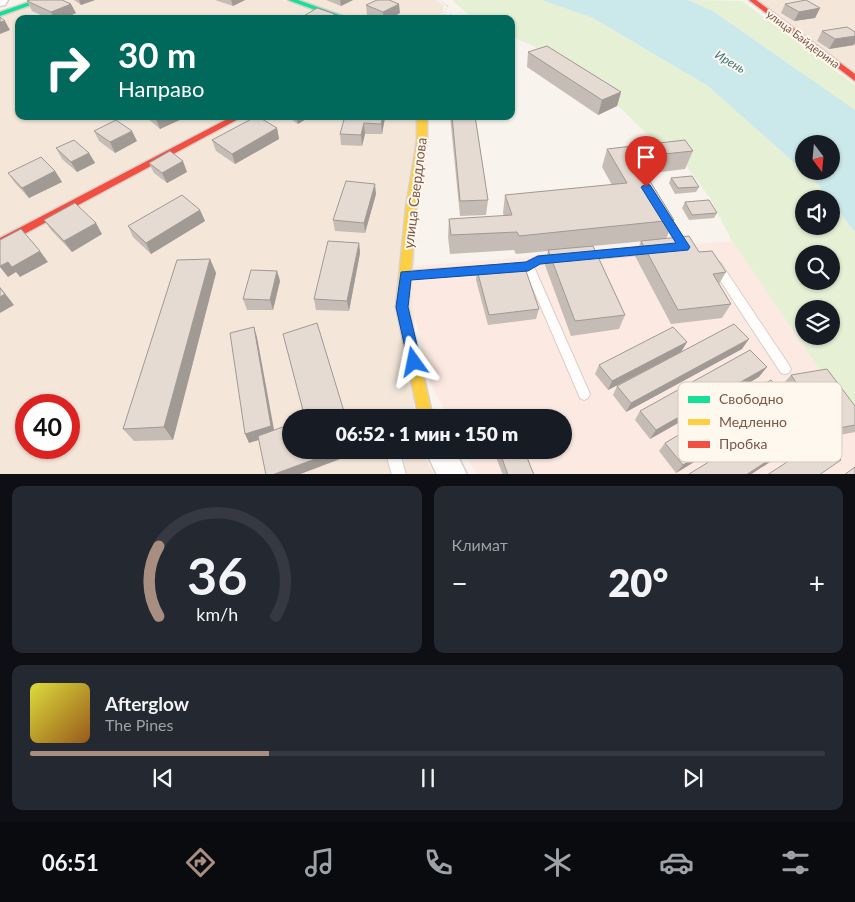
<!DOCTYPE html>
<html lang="ru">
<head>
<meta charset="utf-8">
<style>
	:root { --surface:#171b24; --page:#242831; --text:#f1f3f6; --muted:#9ea1a6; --line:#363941; --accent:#a78e81 }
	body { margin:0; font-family:Lato,sans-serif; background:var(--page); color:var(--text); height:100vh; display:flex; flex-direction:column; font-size:19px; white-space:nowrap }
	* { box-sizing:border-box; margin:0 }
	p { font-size:16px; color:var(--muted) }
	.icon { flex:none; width:28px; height:28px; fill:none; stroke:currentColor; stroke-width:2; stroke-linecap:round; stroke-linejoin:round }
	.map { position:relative; height:474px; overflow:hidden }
	.details { display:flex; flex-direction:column; gap:12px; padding:12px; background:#0d0f14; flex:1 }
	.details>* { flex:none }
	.guide { position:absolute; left:15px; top:15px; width:500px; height:105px; border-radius:10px; box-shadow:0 1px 4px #0004; background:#00695c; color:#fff; overflow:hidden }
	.needle { width:32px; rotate:164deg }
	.controls { position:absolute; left:795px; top:135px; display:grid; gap:10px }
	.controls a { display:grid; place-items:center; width:45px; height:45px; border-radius:50%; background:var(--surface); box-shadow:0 1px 4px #0004; font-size:25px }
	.speed { position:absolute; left:15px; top:394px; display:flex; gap:10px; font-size:25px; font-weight:700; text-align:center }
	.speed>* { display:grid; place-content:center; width:65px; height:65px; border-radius:50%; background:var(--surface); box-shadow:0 1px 4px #0004; line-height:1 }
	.speed .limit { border:8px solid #d22; background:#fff; color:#111 }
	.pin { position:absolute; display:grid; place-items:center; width:42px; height:42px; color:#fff; margin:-51px -21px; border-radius:50% 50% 50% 0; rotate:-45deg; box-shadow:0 0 5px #0007 }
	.pin .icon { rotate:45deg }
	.me { position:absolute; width:55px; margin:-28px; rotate:348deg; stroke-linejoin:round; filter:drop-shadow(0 0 4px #0008) }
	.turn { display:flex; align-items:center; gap:18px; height:105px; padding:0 20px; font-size:22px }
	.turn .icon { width:65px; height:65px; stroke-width:2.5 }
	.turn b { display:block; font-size:35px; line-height:42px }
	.big { font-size:38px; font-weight:800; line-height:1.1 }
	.details .tile { flex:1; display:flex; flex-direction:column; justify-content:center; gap:8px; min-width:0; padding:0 18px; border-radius:10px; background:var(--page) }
	.details .dial { align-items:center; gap:0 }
	.dial svg { height:130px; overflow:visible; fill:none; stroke:var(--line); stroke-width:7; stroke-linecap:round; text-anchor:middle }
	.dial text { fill:var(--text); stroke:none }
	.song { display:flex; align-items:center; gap:15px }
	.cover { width:60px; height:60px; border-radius:8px; background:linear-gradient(135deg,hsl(60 70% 55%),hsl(30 70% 35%)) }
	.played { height:5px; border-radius:2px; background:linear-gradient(90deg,var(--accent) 30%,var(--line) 30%) }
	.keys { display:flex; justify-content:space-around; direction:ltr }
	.heat { display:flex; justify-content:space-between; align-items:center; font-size:28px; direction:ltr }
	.details .tiles { flex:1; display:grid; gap:12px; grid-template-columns:1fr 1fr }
	.tile:last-child { grid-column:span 2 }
	.trip { position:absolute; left:282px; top:409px; width:290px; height:50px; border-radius:25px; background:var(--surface); box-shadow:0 1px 4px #0004; font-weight:800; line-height:50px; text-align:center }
	.tabs { display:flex; height:80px; justify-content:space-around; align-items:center; background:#090b0e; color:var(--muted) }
	.tabs .icon { width:35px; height:35px }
	.tabs .selected { color:var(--accent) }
	.tabs b { font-size:22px; color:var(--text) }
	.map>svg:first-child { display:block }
	.residential { fill:#f4e7da; fill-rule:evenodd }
	.commercial { fill:#fceae2 }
	.green { fill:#e5f0d5; fill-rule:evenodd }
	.water { fill:#cbe9eb; fill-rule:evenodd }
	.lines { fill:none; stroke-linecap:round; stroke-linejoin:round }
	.lane-casing { stroke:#d8cfc8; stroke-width:2 }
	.street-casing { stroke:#d8cfc8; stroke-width:3 }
	.fast-casing { stroke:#d9d0c9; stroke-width:3 }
	.slow-casing { stroke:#d9d0c9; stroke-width:3 }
	.jam-casing { stroke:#d9d0c9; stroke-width:3 }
	.path { stroke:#dcd1cd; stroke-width:2.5; stroke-dasharray:0.5 2.5; stroke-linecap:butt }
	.lane { fill:#fefdfc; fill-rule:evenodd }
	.street { fill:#fefdfc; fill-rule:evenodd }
	.fast { fill:#16e098; fill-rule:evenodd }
	.slow { fill:#ffcf43; fill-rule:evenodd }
	.jam { fill:#f24e42; fill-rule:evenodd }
	.wall { fill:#c5bcb5 }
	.shaded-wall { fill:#a09994 }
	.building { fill:#e5dbd3; stroke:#a09994 }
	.route { fill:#1a73e8; stroke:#114b97 }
	.labels { text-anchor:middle; stroke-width:4; stroke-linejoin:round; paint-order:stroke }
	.far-street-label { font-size:11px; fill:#7b5747; stroke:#fff8ee }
	.far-water-label { font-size:12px; font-style:italic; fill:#397882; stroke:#fff8ee }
	.street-label { font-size:14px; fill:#7b5747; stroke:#fff8ee }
	.key { fill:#fff8ee; stroke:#d7c8bc; stroke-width:1 }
	.key-label { font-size:14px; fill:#7b5747 }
</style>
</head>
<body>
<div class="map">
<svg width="855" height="475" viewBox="0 0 855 475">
	<rect width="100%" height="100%" fill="#f8f3ec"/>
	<path class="residential" d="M47,0H282L338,19H19V116H233L0,238V16Z
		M299,0H436L444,6L442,15L433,19H356Z
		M755,0H855V76Z
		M246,116H416L414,417L291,418V450H421L434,474L0,475V247ZM26,405H69V448H26Z"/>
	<path class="commercial" d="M732,241L855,421V474H476L464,450H564V418L448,417L430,382L412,304L414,266Z"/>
	<path class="green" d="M452,0H542L593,18L708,86L817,183L829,199H804V226H831V201L855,232V421L732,241L710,198L678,155L648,135L614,102L532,45L511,37V19H473ZM804,254H831V281H804ZM804,309H831V336H804Z
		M688,0L742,1L855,85V110L713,11Z"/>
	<path class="water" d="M542,0H688L713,11L855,110V232L817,183L708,86L593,18ZM804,144H831V171H804Z"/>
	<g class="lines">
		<g class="lane-casing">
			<path id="lane" d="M664,213L667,214L688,244L689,247L688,250H678V245L659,216Z
				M650,246L654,247L655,250L654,253L650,254L585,260L581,259L580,256L581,253L585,252Z
				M558,254L562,255L563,258L562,261L540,264L534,267L590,394L588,398L584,400L580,398L525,270H509L508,267L509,264L526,262L538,256Z
				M716,261L720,262L789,365L791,369L789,373L785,374L781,373L712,268L711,265L712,262Z
				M494,265L498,266L499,269L498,272L494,273L406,279L402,278L401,275L402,272L406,271Z
				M385,450H399L406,475H392Z"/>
		</g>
		<g class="street-casing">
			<path id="street" d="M0,0H8L5,5L0,6Z
				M425,450H455L467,475H437Z"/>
		</g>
		<g class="fast-casing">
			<path id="fast" d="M35,0H45L0,16V12Z
				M288,0H298L351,19H340Z"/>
		</g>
		<g class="slow-casing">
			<path id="slow" d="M417,116H427V141L416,208L408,307L433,418H419L396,307L406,208L417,141Z"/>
		</g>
		<g class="jam-casing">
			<path id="jam" d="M749,0H756L855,74V81Z
				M233,116H244L0,247V238Z"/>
		</g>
		<path class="path" d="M436,19L444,15L447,6L440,0"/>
		<use href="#lane" class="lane"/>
		<use href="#street" class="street"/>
		<use href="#fast" class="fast"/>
		<use href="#slow" class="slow"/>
		<use href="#jam" class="jam"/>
	</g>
	<path class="wall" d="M74,0H95L81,5Z
		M215,0H245L233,6Z
		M326,0H353L341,6Z
		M27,1L76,13L63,19H49L32,11Z
		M785,4L820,8L815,18L794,21L781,13Z
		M366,5L400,13L390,19H376L367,15Z
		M822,31L854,45L829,49L817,41Z
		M528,52L621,92L617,106L598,115L527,67Z
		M146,116H183L184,118L160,129L147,118Z
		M286,116H311L298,124Z
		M345,116H385L382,134H365L362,146L341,145L340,134Z
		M450,116H475L488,200L486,215L460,216Z
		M277,128L279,139L235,164L216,151L212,140Z
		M94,131L137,141L115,153L99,141Z
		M56,148L89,153L95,163L77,172L62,159Z
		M607,149L693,151L685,169L645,174L674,220L666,239L593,246L625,315L619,329L571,336L545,265L548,251L516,254L514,250L450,254L448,237L449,219L504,216L503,213L505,195L612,185L602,167Z
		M149,163L187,172L167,183L154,173Z
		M55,171L62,182L29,198L15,183L8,173Z
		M671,178L699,187L696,192L675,194L669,183Z
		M376,194L365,233L335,231L333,220Z
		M685,202L717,213L714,218L689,220L682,208Z
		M200,210L205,221L151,254L133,237L128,226Z
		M44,220L102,234L72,252L51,230Z
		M641,241L699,252L726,272L719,284L731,304L722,318L671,324L635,256Z
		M359,243L360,253L349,311L316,310L314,299Z
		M210,259L216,273L173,440L134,441L123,429Z
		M477,270L539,309L536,319L488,325L476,280Z
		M277,271L280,281L273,310H247L243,299Z
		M687,342L681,352L608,390L595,374L599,365Z
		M742,349L626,412L613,395L617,386Z
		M791,375L855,406V432L819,439L814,431L805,439L750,475H688L810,425L782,385Z
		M759,377L650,439L635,420L640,411Z
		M791,400L782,409L676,473L659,451L665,443Z
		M493,450H524L534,475H503Z"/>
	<path class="shaded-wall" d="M79,0H95L81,5Z
		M231,0H245L233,6Z
		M340,0H353L341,6Z
		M71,4L76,13L63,19H54L51,12Z
		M399,4L400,13L390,19H383V12Z
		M820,8L815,18L794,21L799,12Z
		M335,14L336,19H327Z
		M5,21L10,30L0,34V22Z
		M855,36V43L854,45L829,49L835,39Z
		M621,92L617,106L598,115L602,100Z
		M162,116H183L184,118L160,129L156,119Z
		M296,116H311L298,124Z
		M383,116H385V118L382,134L381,124Z
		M364,123L365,134L362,146L361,135Z
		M277,128L279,139L235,164L232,154Z
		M132,131L137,141L115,153L110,142Z
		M89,153L95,163L77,172L71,162Z
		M183,161L187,172L167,183L162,173Z
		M55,171L62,182L29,198L22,188Z
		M375,184L376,194L365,233L364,223Z
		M200,210L205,221L151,254L146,243Z
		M96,223L102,234L72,252L64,241Z
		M359,243L360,253L349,311L347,301Z
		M40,251L48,262L20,277L12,267Z
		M210,259L216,273L173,440L164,427Z
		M8,262L16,272L8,277L0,267V266Z
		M277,271L280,281L273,310L270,300Z
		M0,287L14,305L0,313Z
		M254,327L257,337L275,435L249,443L245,434Z
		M749,339L742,349L626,412L631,403Z
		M687,342L681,352L608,390L612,381Z
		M767,367L759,377L650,439L656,430Z
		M791,400L782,409L676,473L683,465Z
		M815,430L805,439L750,475H746Z
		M339,450H356V453L298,475H272Z"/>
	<path class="building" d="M30,0H62L71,4L51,12L27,1Z
		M377,0H389L399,4L383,12L366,5Z
		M806,0L820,8L799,12L785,4Z
		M317,8L335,14L327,19H307L302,17Z
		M451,15L460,19H442Z
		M0,17L5,21L0,22Z
		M847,27L855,32V36L835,39L822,31Z
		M547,46L621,92L602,100L528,52Z
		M153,116H162L156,119Z
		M257,116L277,128L232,154L212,140Z
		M345,116H383L381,124L364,123L361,135L340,134Z
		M452,116H475L488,200L460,201Z
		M116,120L132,131L110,142L94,131Z
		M74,140L89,153L71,162L56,148Z
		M685,140L693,151L635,157L674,220L519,236L517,232L451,235L449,219L512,215L505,195L627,183L607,149Z
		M170,151L183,161L162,173L149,163Z
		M41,157L55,171L22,188L8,173Z
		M692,176L699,187L678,188L671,178Z
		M346,181L375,184L364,223L333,220Z
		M182,195L200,210L146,243L128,226Z
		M709,200L717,213L692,215L685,202Z
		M75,203L96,223L64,241L44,220Z
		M21,229L40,251L12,267L8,262L0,266V240Z
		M689,236L699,252L712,251L726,272L713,274L731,304L678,310L641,241Z
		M328,241L359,243L347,301L314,299Z
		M593,246L625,315L575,321L548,250Z
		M210,259L164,427L123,429L177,260Z
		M524,265L539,309L489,315L477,270Z
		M251,270L277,271L270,300L243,299Z
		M0,288L5,294L0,297Z
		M317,323L346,418H305L283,334Z
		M734,324L749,339L631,403L617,386Z
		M254,327L271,426L245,434L230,333Z
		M673,327L687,342L612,381L599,365Z
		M750,350L767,367L656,430L640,411Z
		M827,369L855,406V425L829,430L791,375Z
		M771,380L791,400L683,465L665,443Z
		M794,410L815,430L746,475H690L689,474Z
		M291,424V450H339L272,475H266L258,436Z
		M821,440L841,460L819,475H767Z
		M499,450H524L534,475H508Z
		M855,467V475H844Z"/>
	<path class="route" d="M646,184L650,185L688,244L690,247L688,250L540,264L528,271L411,280L408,307L421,362L419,366L414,368L409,366L396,307L401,272L526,262L538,256L676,243L641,187Z"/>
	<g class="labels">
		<g class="far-street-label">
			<text transform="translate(803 39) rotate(37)" y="4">улица Байдерина</text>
		</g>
		<g class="far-water-label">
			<text transform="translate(730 62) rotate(31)" y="4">Ирень</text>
		</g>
		<g class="street-label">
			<text transform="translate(415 193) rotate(-83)" y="5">улица Свердлова</text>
		</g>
	</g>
	<rect x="678" y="382" width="164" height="80" rx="8" class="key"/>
	<rect x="688" y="396" width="22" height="7" fill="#16e098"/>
	<rect x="688" y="419" width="22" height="6" fill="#ffcf43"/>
	<rect x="688" y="441" width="22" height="7" fill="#f24e42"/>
	<g class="key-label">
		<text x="719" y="404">Свободно</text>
		<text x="719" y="427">Медленно</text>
		<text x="719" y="449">Пробка</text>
	</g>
</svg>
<div class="controls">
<a><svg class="needle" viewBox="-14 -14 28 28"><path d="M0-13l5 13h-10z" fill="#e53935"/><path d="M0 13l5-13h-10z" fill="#9ea1a6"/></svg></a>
<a><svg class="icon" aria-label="sound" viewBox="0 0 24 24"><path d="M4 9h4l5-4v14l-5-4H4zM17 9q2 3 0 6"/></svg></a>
<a><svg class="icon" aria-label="search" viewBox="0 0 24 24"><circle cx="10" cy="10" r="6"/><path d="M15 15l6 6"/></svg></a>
<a><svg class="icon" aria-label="layers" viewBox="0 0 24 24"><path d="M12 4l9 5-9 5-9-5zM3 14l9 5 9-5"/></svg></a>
</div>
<div class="speed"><div class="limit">40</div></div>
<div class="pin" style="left:646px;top:187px;background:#d93025"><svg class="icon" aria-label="arrive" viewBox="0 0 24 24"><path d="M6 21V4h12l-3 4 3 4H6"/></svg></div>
<svg class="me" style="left:414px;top:362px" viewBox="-20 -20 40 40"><path d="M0-17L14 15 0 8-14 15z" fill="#1a73e8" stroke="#fff" stroke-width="4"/></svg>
<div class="trip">06:52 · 1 мин · 150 m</div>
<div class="guide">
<div class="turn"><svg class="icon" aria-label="right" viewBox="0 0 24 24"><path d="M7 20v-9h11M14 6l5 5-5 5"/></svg><div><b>30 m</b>Направо</div></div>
</div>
</div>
<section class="details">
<div class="tiles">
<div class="tile dial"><svg viewBox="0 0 100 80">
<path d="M14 69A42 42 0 1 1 86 69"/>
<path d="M14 69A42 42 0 0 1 14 26" stroke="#a78e81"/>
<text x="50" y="56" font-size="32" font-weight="700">36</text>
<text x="50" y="72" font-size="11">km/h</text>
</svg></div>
<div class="tile"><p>Климат</p>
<div class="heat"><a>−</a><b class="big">20°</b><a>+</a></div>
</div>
<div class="tile">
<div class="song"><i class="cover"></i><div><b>Afterglow</b><p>The Pines</p></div></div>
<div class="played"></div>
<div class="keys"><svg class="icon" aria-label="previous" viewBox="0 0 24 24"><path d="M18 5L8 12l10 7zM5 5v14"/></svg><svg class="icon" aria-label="pause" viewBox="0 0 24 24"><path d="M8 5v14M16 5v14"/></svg><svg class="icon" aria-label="next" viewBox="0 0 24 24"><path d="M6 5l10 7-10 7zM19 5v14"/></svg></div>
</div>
</div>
</section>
<nav class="tabs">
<b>06:51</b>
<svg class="icon selected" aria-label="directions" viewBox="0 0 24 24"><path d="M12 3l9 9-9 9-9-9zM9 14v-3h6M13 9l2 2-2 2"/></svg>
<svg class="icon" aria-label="music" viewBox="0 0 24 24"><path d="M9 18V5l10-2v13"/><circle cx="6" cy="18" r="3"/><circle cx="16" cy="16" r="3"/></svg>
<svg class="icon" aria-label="phone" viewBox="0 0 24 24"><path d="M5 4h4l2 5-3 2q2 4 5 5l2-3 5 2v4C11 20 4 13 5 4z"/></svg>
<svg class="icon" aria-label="climate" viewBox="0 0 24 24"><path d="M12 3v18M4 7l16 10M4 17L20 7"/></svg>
<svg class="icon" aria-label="car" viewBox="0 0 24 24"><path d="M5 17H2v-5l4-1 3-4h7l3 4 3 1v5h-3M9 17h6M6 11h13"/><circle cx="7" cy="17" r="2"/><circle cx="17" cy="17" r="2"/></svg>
<svg class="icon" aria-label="filters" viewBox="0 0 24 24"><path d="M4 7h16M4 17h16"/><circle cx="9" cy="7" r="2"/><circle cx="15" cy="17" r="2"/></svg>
</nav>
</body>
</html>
